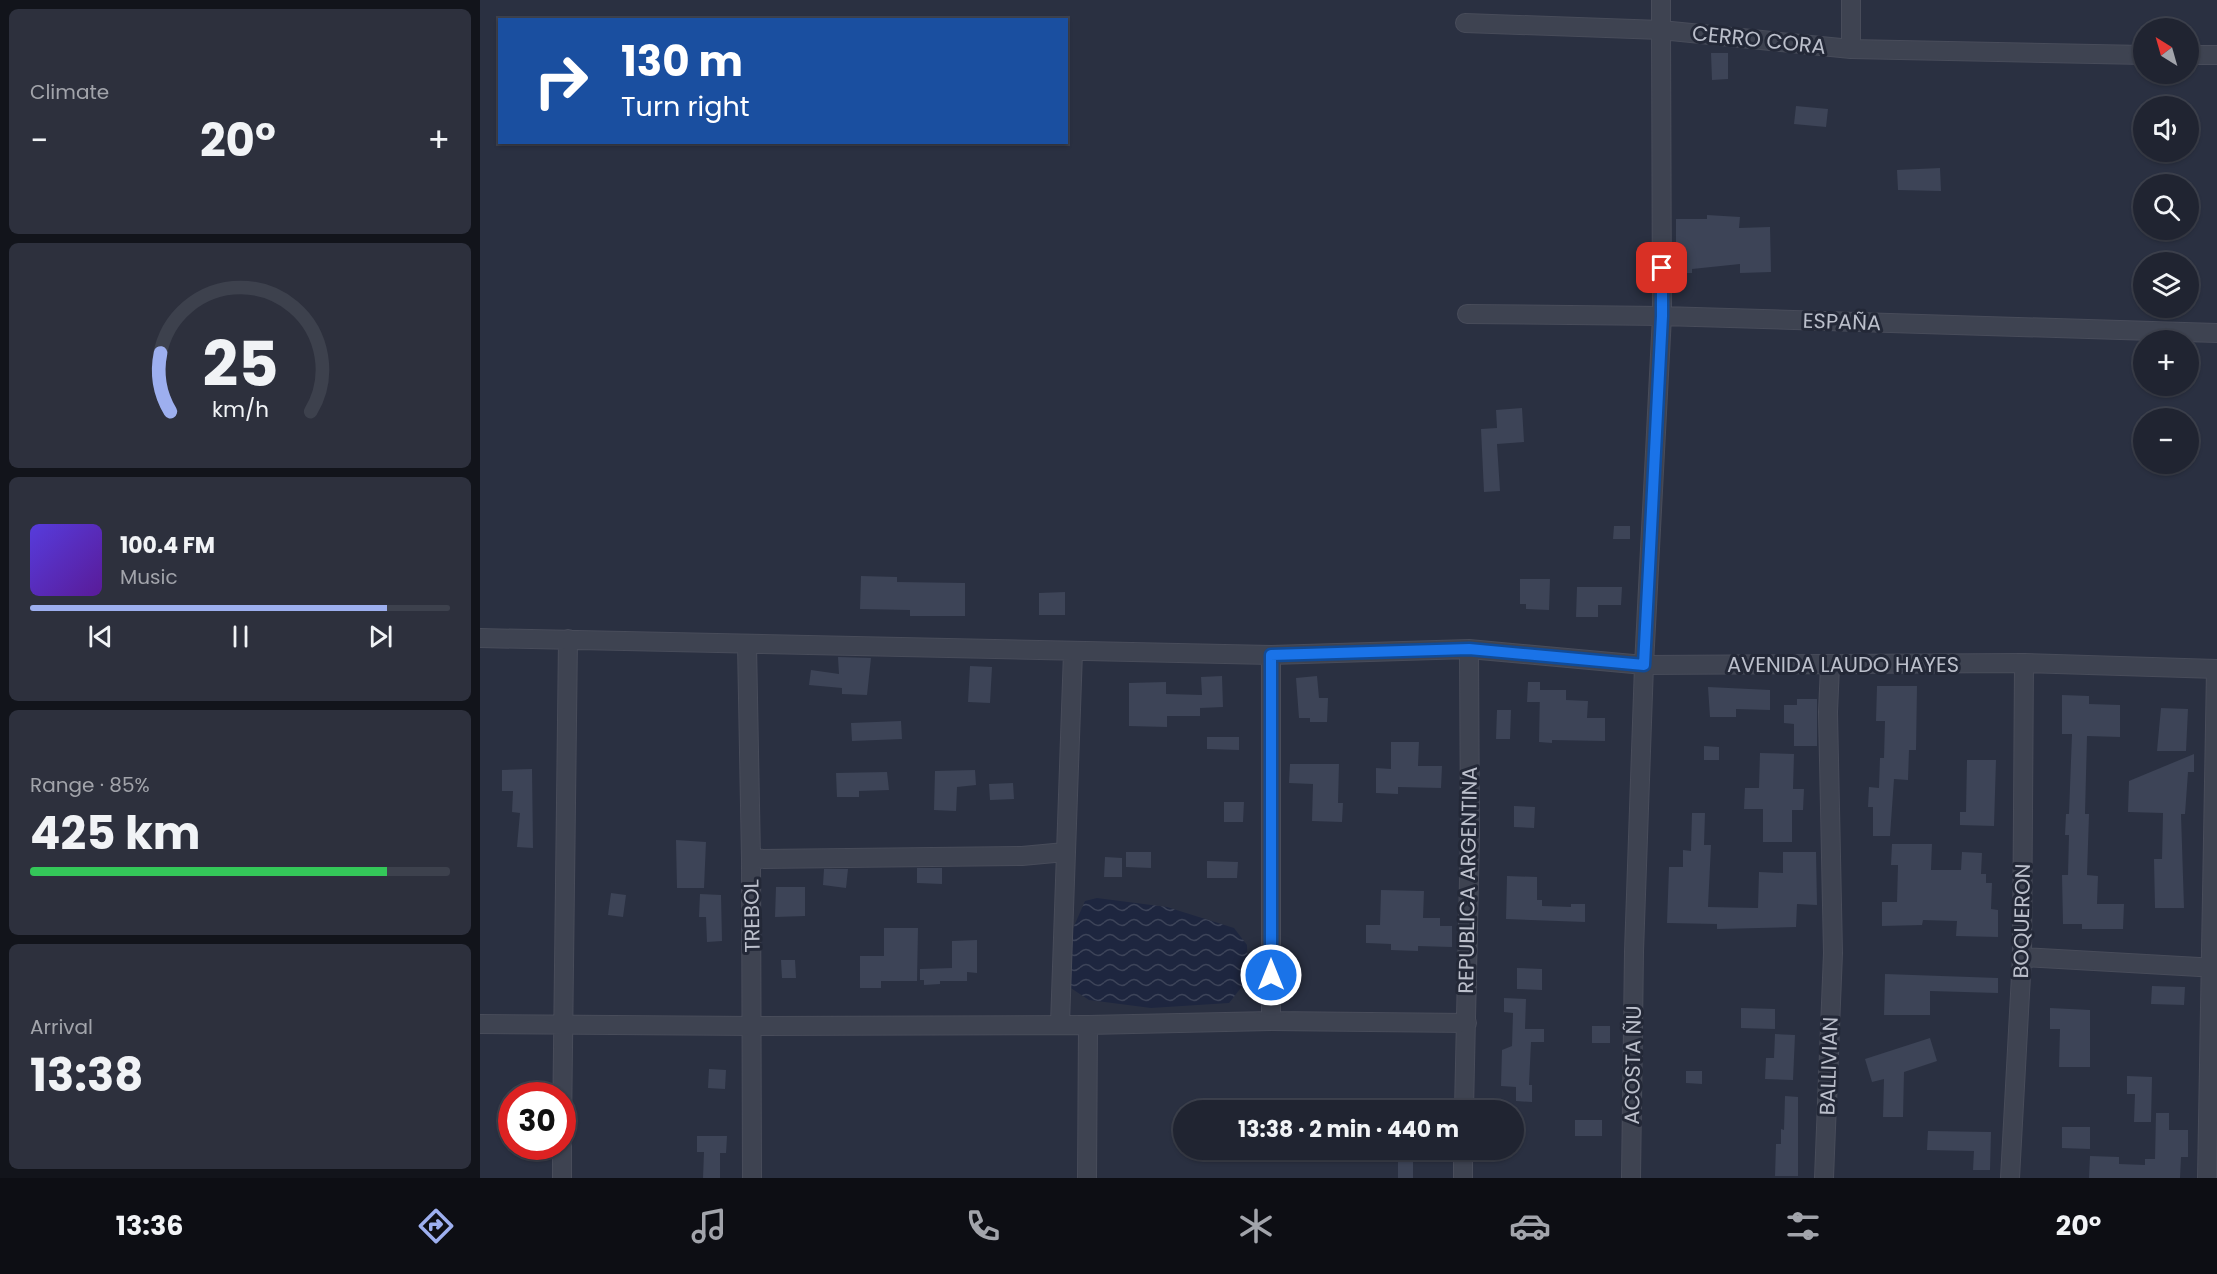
<!DOCTYPE html>
<html lang="en">
<head>
<meta charset="utf-8">
<style>
	:root { --surface:#202431; --page:#2d303d; --text:#f1f3f6; --muted:#a2a4ab; --line:#3d414d; --accent:#9dafef }
	body { margin:0; font-family:Poppins,sans-serif; background:var(--page); color:var(--text); height:100vh; display:flex; flex-direction:column; font-size:22px; white-space:nowrap }
	* { box-sizing:border-box; margin:0 }
	p { font-size:20px; color:var(--muted) }
	.icon { flex:none; width:33px; height:33px; fill:none; stroke:currentColor; stroke-width:2; stroke-linecap:round; stroke-linejoin:round }
	.map { position:relative; flex:1; overflow:hidden }
	.details { display:flex; flex-direction:column; gap:9px; padding:9px; background:#12141b; width:480px }
	.details>* { flex:none }
	.guide { position:absolute; left:18px; top:18px; width:570px; height:126px; border-radius:0px; box-shadow:0 2px 4px #0004,0 0 0 2px var(--line); background:#1a4fa0; color:#fff; overflow:hidden }
	.needle { width:39px; rotate:323deg }
	.fabs { position:absolute; left:1653px; top:18px; display:grid; gap:12px }
	.fabs a { display:grid; place-items:center; width:66px; height:66px; border-radius:50%; background:var(--surface); box-shadow:0 2px 4px #0004,0 0 0 2px var(--line); font-size:30px }
	.speed { position:absolute; left:18px; top:1082px; display:flex; gap:12px; font-size:30px; font-weight:700; text-align:center }
	.speed>* { display:grid; place-content:center; width:78px; height:78px; border-radius:50%; background:var(--surface); box-shadow:0 2px 4px #0004,0 0 0 2px var(--line); line-height:1 }
	.speed .limit { border:9px solid #d22; background:#fff; color:#111 }
	.pin { position:absolute; display:grid; place-items:center; width:51px; height:51px; color:#fff; margin:-26px; border-radius:12px; box-shadow:0 3px 9px #0006 }
	.me { position:absolute; width:66px; margin:-33px; rotate:0deg; stroke-linejoin:round; filter:drop-shadow(0 0 4px #0008) }
	.turn { display:flex; align-items:center; gap:21px; height:126px; padding:0 24px; font-size:27px }
	.turn .icon { width:78px; height:78px; stroke-width:2.5 }
	.turn b { display:block; font-size:42px; line-height:51px }
	.big { font-size:45px; font-weight:700; line-height:1.1 }
	.details .widget { flex:1; display:flex; flex-direction:column; justify-content:center; gap:9px; min-width:0; padding:0 21px; border-radius:9px; background:var(--page) }
	.details .dial { align-items:center; gap:0 }
	.dial svg { height:156px; overflow:visible; fill:none; stroke:var(--line); stroke-width:7; stroke-linecap:round; text-anchor:middle }
	.dial text { fill:var(--text); stroke:none }
	.song { display:flex; align-items:center; gap:18px }
	.cover { width:72px; height:72px; border-radius:9px; background:linear-gradient(135deg,hsl(250 70% 55%),hsl(270 70% 35%)) }
	.played { height:6px; border-radius:3px; background:linear-gradient(90deg,var(--accent) 85%,var(--line) 85%) }
	.keys { display:flex; justify-content:space-around; direction:ltr }
	.heat { display:flex; justify-content:space-between; align-items:center; font-size:33px; direction:ltr }
	.charge { height:9px; border-radius:4px; background:linear-gradient(90deg,#34c759 85%,var(--line) 0) }
	.trip { position:absolute; left:693px; top:1100px; width:351px; height:60px; border-radius:30px; background:var(--surface); box-shadow:0 2px 4px #0004,0 0 0 2px var(--line); font-weight:700; line-height:60px; text-align:center }
	.tabs { display:flex; height:96px; justify-content:space-around; align-items:center; background:#0d0e14; color:var(--muted) }
	.tabs .icon { width:42px; height:42px }
	.tabs .current { color:var(--accent) }
	.tabs b { font-size:27px; color:var(--text) }
	main { display:flex; flex:1; min-height:0 }
	.map>svg:first-child { display:block }
	.water { fill:url(#water-waves) }
	.building { fill:#3d4457 }
	.lines { fill:none; stroke-linecap:round; stroke-linejoin:round }
	.minor-casing { stroke:#484c5a; stroke-width:20 }
	.minor { stroke:#3e4351; stroke-width:18 }
	.route-casing { stroke:#114b97; stroke-width:15 }
	.route { stroke:#1a73e8; stroke-width:10 }
	.labels { text-anchor:middle; stroke-width:6; stroke-linejoin:round; paint-order:stroke }
	.street-label { font-size:21px; fill:#bbbfcb; stroke:#232837 }
</style>
</head>
<body>
<main>
<section class="details">
<div class="widget"><p>Climate</p>
<div class="heat"><a>−</a><b class="big">20°</b><a>+</a></div>
</div>
<div class="widget dial"><svg viewBox="0 0 100 80">
<path d="M14 69A42 42 0 1 1 86 69"/>
<path d="M14 69A42 42 0 0 1 9 39" stroke="#9dafef"/>
<text x="50" y="56" font-size="32" font-weight="700">25</text>
<text x="50" y="72" font-size="11">km/h</text>
</svg></div>
<div class="widget">
<div class="song"><i class="cover"></i><div><b>100.4 FM</b><p>Music</p></div></div>
<div class="played"></div>
<div class="keys"><svg class="icon" aria-label="previous" viewBox="0 0 24 24"><path d="M18 5L8 12l10 7zM5 5v14"/></svg><svg class="icon" aria-label="pause" viewBox="0 0 24 24"><path d="M8 5v14M16 5v14"/></svg><svg class="icon" aria-label="next" viewBox="0 0 24 24"><path d="M6 5l10 7-10 7zM19 5v14"/></svg></div>
</div>
<div class="widget"><p>Range · 85%</p><b class="big">425 km</b><div class="charge"></div></div>
<div class="widget"><p>Arrival</p><b class="big">13:38</b></div>
</section>
<div class="map">
<svg width="1737" height="1178" viewBox="0 0 1737 1178">
	<defs>
		<pattern id="water-waves" width="16" height="10" patternUnits="userSpaceOnUse" patternTransform="scale(1.5)"><rect width="16" height="10" fill="#1e263f"/><path d="M0 5q4-4 8 0t8 0" fill="none" stroke="#3d4459"/></pattern>
	</defs>
	<rect width="100%" height="100%" fill="#2a3041"/>
	<path class="water" d="M617,898L687,907L754,928L767,945L768,979L749,1003L671,1008L609,1000L583,983L591,933L605,901Z"/>
	<path class="building" d="M1231,53H1248V79L1232,80Z
		M1316,106L1348,109L1346,127L1314,124Z
		M1460,168L1461,191L1418,190L1417,170Z
		M1227,215L1260,217L1259,228L1290,227L1291,272L1260,273V264L1212,269V273H1196V219H1227Z
		M1042,408L1044,442L1017,444L1020,491L1004,492L1001,429L1017,428L1016,410Z
		M1134,526H1150V539H1133Z
		M381,576L417,577V582L485,583V616H430V610L380,609Z
		M1040,579H1070L1069,610L1046,609V604H1040Z
		M1097,587H1142L1141,605H1118V617H1096Z
		M585,592V615H559V593Z
		M358,657L391,658L387,695L362,694V688L329,685L331,670L359,674Z
		M490,666L512,667L510,703L488,702Z
		M742,676L743,707L720,708V716H687V727L649,726V683L686,682V694L722,695L721,677Z
		M837,676L839,698H848L847,722H830V718H819L816,678Z
		M1048,682H1060V702H1047Z
		M1397,686H1437L1436,750H1429L1428,780L1414,779L1410,836H1393V807H1388L1389,787L1399,788L1400,758H1404L1405,721H1396Z
		M1228,687L1290,690V710L1256,709V717H1230Z
		M1060,690H1086V700L1108,701L1107,718H1125V741L1072,740V743L1059,742Z
		M1582,695L1609,696V704L1640,705V737L1607,736L1605,814H1609L1607,875L1618,876L1617,904H1644L1643,929H1602V924H1583L1582,875H1588L1589,835H1585L1586,814H1589L1592,734H1582Z
		M1317,699H1337V746H1314V724L1304,723V705H1317Z
		M1681,708L1708,709L1706,751H1677Z
		M1017,710H1031L1030,739H1016Z
		M421,721L422,739L372,741L371,723Z
		M727,737H759V750L727,749Z
		M911,742H939L938,766H962L961,788L918,787V794L896,793V768L911,769Z
		M1224,746L1239,747V760H1224Z
		M1280,753L1314,754L1313,789H1324L1323,810H1312V842H1283V809H1264L1265,788H1279Z
		M1714,754V772H1708L1705,814H1701L1704,908H1675L1674,859H1682L1683,813L1648,812L1649,781Z
		M1487,760H1516L1514,826L1480,825V812H1486Z
		M810,764H859L858,803H863L862,822L832,821L833,784L809,783Z
		M52,769L53,848L37,847L40,813L32,812L33,791H22V770Z
		M495,770L496,785L477,787L476,811L454,810L455,771Z
		M407,772L409,790L379,791V797H357L356,773Z
		M533,783L534,799L510,800L509,784Z
		M744,802H764L763,822H744Z
		M1034,806L1055,807L1054,828L1034,827Z
		M1212,813H1225L1224,845H1231L1228,907L1278,908L1279,872L1303,873V852H1336L1337,905L1317,904L1316,927L1237,929V924L1187,923L1189,867H1203V850L1211,851Z
		M196,840L226,842L224,888H197Z
		M1412,844H1452L1451,870H1481L1482,852L1502,853L1501,874H1506V883H1512L1511,909L1518,910V937L1476,936L1477,921L1443,920L1442,925L1402,926V902H1417L1418,865H1411Z
		M646,852H671V868L646,867Z
		M625,857L642,858V877H624Z
		M727,861L758,862L757,878H727Z
		M437,868H462V884L437,883Z
		M344,869H368L366,888L343,885Z
		M1027,876L1057,877V900H1062V906L1091,907V904H1105V922L1026,919Z
		M296,887H325V916L295,917Z
		M901,890L944,891L943,918H960V926H972V947L938,946V951L911,950V944L886,943V925H900Z
		M131,893L146,895L143,917L128,915Z
		M220,894L241,895L242,941L227,942L226,917H219Z
		M404,928H438L437,981H401V988H380V956H404Z
		M497,940V973L487,972V981H460V984L444,985V980H440V969L472,968V941Z
		M301,960H315L316,978H302Z
		M1037,968L1062,969V990L1037,989Z
		M1405,974L1518,978V993L1450,991V1015H1404Z
		M1672,986L1705,987L1704,1005L1671,1004Z
		M1024,998L1046,999L1045,1029H1064V1042H1051L1049,1085H1052V1102L1036,1101V1087L1021,1086L1022,1050L1032,1046L1033,1013L1024,1012Z
		M1261,1008L1295,1009V1029L1261,1028Z
		M1570,1008L1610,1010V1067H1579L1580,1029H1570Z
		M1112,1026H1130V1043H1112Z
		M1295,1034L1315,1035L1313,1080L1285,1079L1286,1058H1294Z
		M1450,1038L1457,1061L1424,1072L1423,1117H1403L1404,1079L1392,1082L1385,1059Z
		M229,1069L246,1070L245,1089L228,1088Z
		M1206,1071H1222V1084L1206,1083Z
		M1647,1076L1672,1077L1671,1122H1654L1655,1094H1647Z
		M1305,1096L1318,1097V1176H1295L1296,1144H1301V1129L1304,1130Z
		M1676,1113H1689V1130H1708V1157H1701L1700,1178H1609L1610,1156L1639,1157V1164L1665,1165V1159H1675Z
		M1095,1120H1122V1136H1095Z
		M1582,1127H1610V1149L1582,1148Z
		M1448,1131L1511,1132L1510,1170H1493L1494,1151L1447,1150Z
		M217,1136H247L246,1153H240V1178H223L224,1152H217Z
		M918,1159L933,1160V1178H918Z"/>
	<g class="lines">
		<g class="minor-casing">
			<path id="minor" d="M1371,0V49
				M985,23L1181,30V0
				M1708,55H1737
				M987,314L1182,316L1737,333
				M0,638L791,655L989,649L1164,665L1544,663L1737,669
				M267,644L271,859
				M1542,957L1737,968
				M791,1021V655
				M0,1024L273,1026L608,1025L791,1021L987,1023
				M580,1024L593,652
				M984,1110L990,834L989,649
				M82,1130L88,639
				M82,1178V1146
				M272,1178L271,859L542,856L585,852
				M607,1178L608,1025
				M983,1178V1149
				M1151,1178L1154,952L1164,665L1182,316L1181,30L1371,49L1664,55
				M1344,1178L1353,953L1348,712L1350,666
				M1530,1178L1542,957L1544,663
				M1727,1178L1736,669"/>
		</g>
		<use href="#minor" class="minor"/>
	</g>
	<g class="lines">
		<g class="route-casing">
			<path id="route" d="M791,975V655L989,649L1164,665L1182,316V268"/>
		</g>
		<use href="#route" class="route"/>
	</g>
	<g class="labels">
		<g class="street-label">
			<text transform="translate(1279 40) rotate(6)" y="7">CERRO CORA</text>
			<text transform="translate(1362 322) rotate(2)" y="7">ESPAÑA</text>
			<text x="1363" y="672">AVENIDA LAUDO HAYES</text>
			<text transform="translate(988 880) rotate(-89)" y="7">REPUBLICA ARGENTINA</text>
			<text transform="translate(272 916) rotate(-91)" y="7">TREBOL</text>
			<text transform="translate(1542 921) rotate(-89)" y="7">BOQUERON</text>
			<text transform="translate(1153 1065) rotate(-89)" y="7">ACOSTA ÑU</text>
			<text transform="translate(1349 1066) rotate(-88)" y="7">BALLIVIAN</text>
		</g>
	</g>
</svg>
<div class="fabs">
<a><svg class="needle" viewBox="-14 -14 28 28"><path d="M0-13l5 13h-10z" fill="#e53935"/><path d="M0 13l5-13h-10z" fill="#a2a4ab"/></svg></a>
<a><svg class="icon" aria-label="sound" viewBox="0 0 24 24"><path d="M4 9h4l5-4v14l-5-4H4zM17 9q2 3 0 6"/></svg></a>
<a><svg class="icon" aria-label="search" viewBox="0 0 24 24"><circle cx="10" cy="10" r="6"/><path d="M15 15l6 6"/></svg></a>
<a><svg class="icon" aria-label="layers" viewBox="0 0 24 24"><path d="M12 4l9 5-9 5-9-5zM3 14l9 5 9-5"/></svg></a>
<a>+</a>
<a>−</a>
</div>
<div class="speed"><div class="limit">30</div></div>
<div class="pin" style="left:1182px;top:268px;background:#d93025"><svg class="icon" aria-label="arrive" viewBox="0 0 24 24"><path d="M6 21V4h12l-3 4 3 4H6"/></svg></div>
<svg class="me" style="left:791px;top:975px" viewBox="-20 -20 40 40"><circle r="17" fill="#1a73e8" stroke="#fff" stroke-width="3"/><path d="M0-11L8 9 0 5-8 9z" fill="#fff"/></svg>
<div class="trip">13:38 · 2 min · 440 m</div>
<div class="guide">
<div class="turn"><svg class="icon" aria-label="right" viewBox="0 0 24 24"><path d="M7 20v-9h11M14 6l5 5-5 5"/></svg><div><b>130 m</b>Turn right</div></div>
</div>
</div>
</main>
<nav class="tabs">
<b>13:36</b>
<svg class="icon current" aria-label="directions" viewBox="0 0 24 24"><path d="M12 3l9 9-9 9-9-9zM9 14v-3h6M13 9l2 2-2 2"/></svg>
<svg class="icon" aria-label="music" viewBox="0 0 24 24"><path d="M9 18V5l10-2v13"/><circle cx="6" cy="18" r="3"/><circle cx="16" cy="16" r="3"/></svg>
<svg class="icon" aria-label="phone" viewBox="0 0 24 24"><path d="M5 4h4l2 5-3 2q2 4 5 5l2-3 5 2v4C11 20 4 13 5 4z"/></svg>
<svg class="icon" aria-label="climate" viewBox="0 0 24 24"><path d="M12 3v18M4 7l16 10M4 17L20 7"/></svg>
<svg class="icon" aria-label="car" viewBox="0 0 24 24"><path d="M5 17H2v-5l4-1 3-4h7l3 4 3 1v5h-3M9 17h6M6 11h13"/><circle cx="7" cy="17" r="2"/><circle cx="17" cy="17" r="2"/></svg>
<svg class="icon" aria-label="filters" viewBox="0 0 24 24"><path d="M4 7h16M4 17h16"/><circle cx="9" cy="7" r="2"/><circle cx="15" cy="17" r="2"/></svg>
<b>20°</b>
</nav>
</body>
</html>
